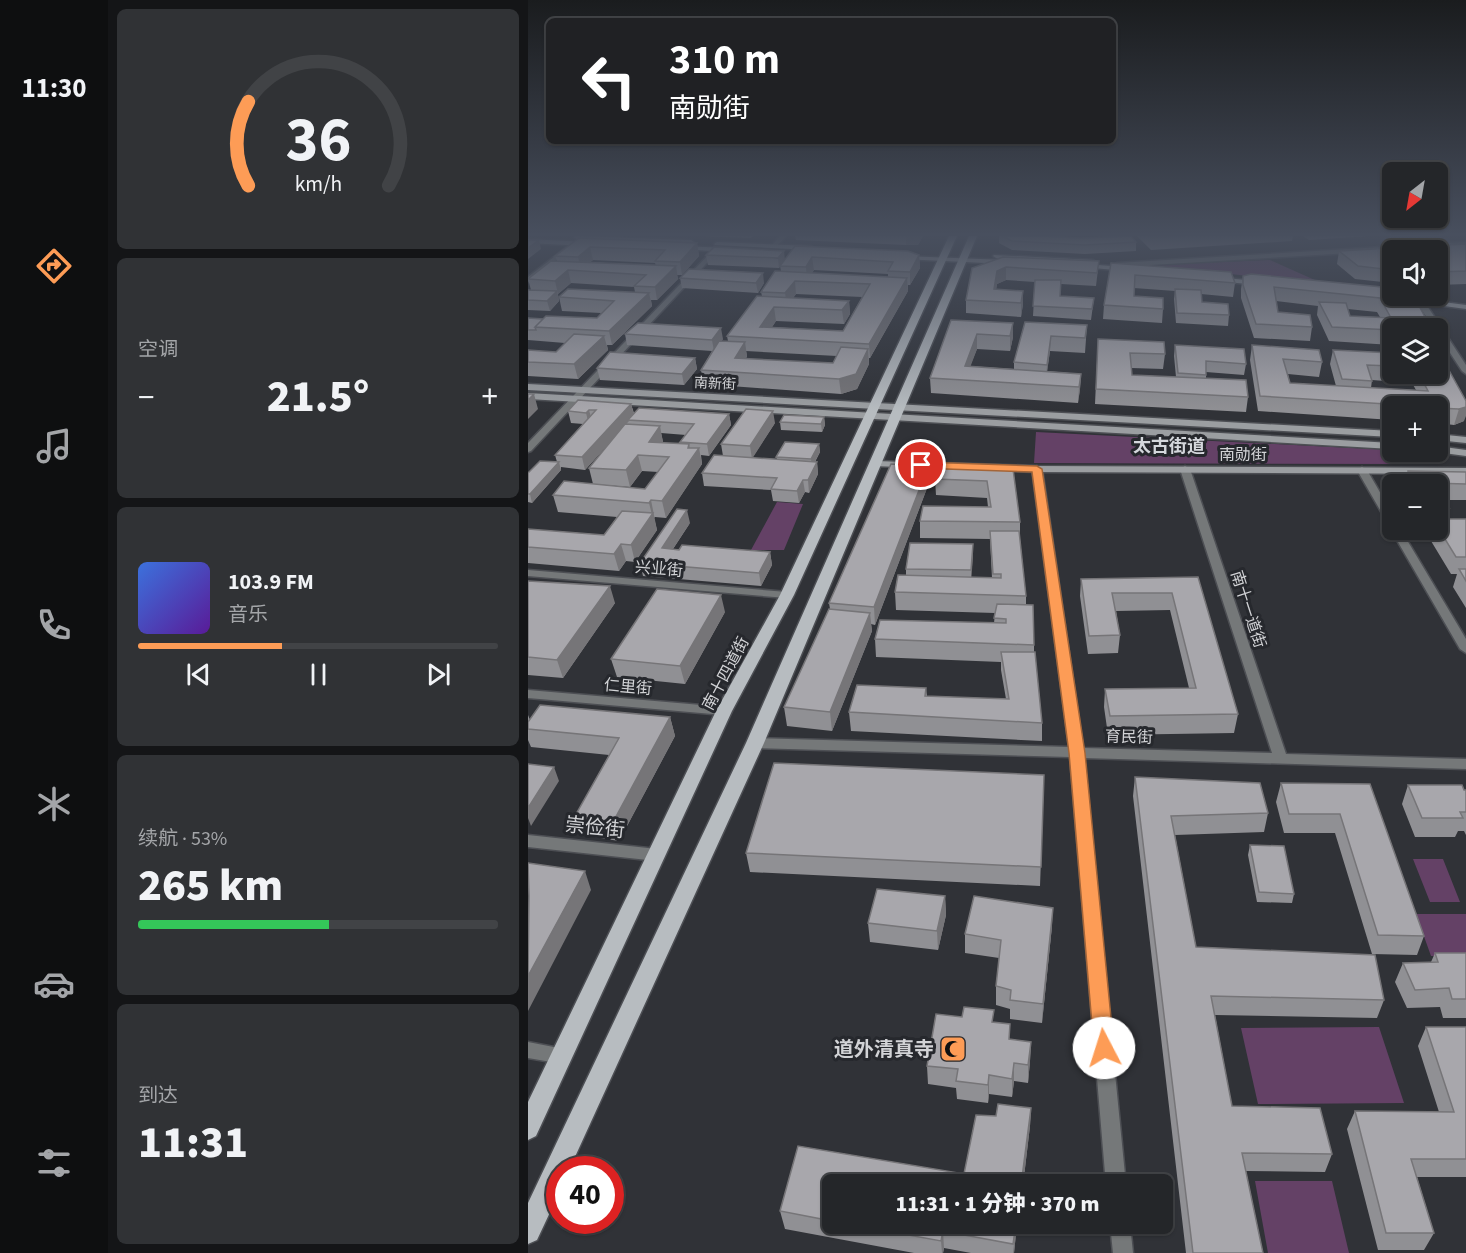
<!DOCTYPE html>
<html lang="zh">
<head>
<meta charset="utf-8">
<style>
	:root { --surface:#242629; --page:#303235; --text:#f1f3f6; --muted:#a3a5a8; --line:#414346; --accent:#fd9c56 }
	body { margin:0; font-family:"Source Sans 3","Noto Sans SC",sans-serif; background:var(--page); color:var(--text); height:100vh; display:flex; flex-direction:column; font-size:22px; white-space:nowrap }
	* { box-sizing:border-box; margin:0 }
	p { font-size:20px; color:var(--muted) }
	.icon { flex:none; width:33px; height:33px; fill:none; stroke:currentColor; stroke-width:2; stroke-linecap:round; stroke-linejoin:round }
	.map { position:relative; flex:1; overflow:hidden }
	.details { display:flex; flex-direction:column; gap:9px; padding:9px; background:#141517; width:420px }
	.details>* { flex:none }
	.top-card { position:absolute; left:18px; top:18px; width:570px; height:126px; border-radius:9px; box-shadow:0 2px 4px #0004,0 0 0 2px var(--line); background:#202124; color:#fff; overflow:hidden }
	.needle { width:39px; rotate:211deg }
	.controls { position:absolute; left:854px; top:162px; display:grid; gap:12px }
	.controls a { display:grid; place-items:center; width:66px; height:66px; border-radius:9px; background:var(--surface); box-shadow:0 2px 4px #0004,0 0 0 2px var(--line); font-size:30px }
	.speed { position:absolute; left:18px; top:1156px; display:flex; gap:12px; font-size:30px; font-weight:700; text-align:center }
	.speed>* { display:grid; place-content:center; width:78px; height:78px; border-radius:50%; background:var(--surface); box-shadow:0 2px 4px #0004,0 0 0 2px var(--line); line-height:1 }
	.speed .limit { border:9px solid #d22; background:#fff; color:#111 }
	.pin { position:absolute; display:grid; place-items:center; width:51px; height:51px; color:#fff; margin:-26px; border:3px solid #fff; border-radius:50%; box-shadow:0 2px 6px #0007 }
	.me { position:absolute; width:66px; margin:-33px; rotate:355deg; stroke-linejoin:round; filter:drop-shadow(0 0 4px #0008) }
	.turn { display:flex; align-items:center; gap:21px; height:126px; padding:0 24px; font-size:27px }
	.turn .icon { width:78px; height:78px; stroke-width:2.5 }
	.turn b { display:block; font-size:42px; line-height:51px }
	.big { font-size:45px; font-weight:800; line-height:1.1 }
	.details .widget { flex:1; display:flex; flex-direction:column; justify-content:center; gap:9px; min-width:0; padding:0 21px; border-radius:9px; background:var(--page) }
	.details .dial { align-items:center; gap:0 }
	.dial svg { height:156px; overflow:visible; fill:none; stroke:var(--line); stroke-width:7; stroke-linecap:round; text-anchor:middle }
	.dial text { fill:var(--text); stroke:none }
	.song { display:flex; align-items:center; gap:18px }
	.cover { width:72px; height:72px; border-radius:9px; background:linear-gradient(135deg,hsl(220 70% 55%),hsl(270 70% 35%)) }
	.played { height:6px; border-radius:3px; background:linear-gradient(90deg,var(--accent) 40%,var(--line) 40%) }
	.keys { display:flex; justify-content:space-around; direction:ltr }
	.heat { display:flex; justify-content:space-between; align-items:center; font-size:33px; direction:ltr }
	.charge { height:9px; border-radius:4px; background:linear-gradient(90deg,#34c759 53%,var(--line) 0) }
	.trip { position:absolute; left:294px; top:1174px; width:351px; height:60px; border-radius:9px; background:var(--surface); box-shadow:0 2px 4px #0004,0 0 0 2px var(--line); font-weight:800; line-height:60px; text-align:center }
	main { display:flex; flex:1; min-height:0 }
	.tab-bar { display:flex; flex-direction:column; width:108px; justify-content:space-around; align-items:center; background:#0e0f10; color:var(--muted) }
	.tab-bar .icon { width:42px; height:42px }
	.tab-bar .on { color:var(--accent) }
	.tab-bar b { font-size:27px; color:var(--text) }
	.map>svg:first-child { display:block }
	.green { fill:#644166 }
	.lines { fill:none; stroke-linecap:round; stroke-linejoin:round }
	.tertiary-casing { stroke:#4d4f54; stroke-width:3 }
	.secondary-casing { stroke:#4d4f54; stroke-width:3 }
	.primary-casing { stroke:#4d4f54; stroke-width:3 }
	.tertiary { fill:#757879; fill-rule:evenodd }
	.secondary { fill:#9b9ea1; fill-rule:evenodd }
	.primary { fill:#b7bcc0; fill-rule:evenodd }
	.wall { fill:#909094; fill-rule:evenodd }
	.shaded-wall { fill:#767578 }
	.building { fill:#a8a7ac; stroke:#767578; stroke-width:1.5 }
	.route { fill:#fd9c56; stroke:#a46538; stroke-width:1.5 }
	.labels { text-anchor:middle; stroke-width:6; stroke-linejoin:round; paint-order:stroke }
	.far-street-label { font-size:14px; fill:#d2d3d6; stroke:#26282d }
	.street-label { font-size:16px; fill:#d2d3d6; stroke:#26282d }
	.far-district-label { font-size:18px; font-weight:bold; fill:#d4d7dc; stroke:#26282d }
	.near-street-label { font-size:20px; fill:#d2d3d6; stroke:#26282d }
	.near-poi-label { font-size:20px; font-weight:bold; fill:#d2d3d6; stroke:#26282d; text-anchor:end }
</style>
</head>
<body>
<main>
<nav class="tab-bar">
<b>11:30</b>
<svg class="icon on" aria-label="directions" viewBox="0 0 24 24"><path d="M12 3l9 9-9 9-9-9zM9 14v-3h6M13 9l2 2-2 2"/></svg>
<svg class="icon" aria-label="music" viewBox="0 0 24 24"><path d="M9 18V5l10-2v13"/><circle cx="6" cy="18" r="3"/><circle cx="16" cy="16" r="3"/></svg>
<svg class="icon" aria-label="phone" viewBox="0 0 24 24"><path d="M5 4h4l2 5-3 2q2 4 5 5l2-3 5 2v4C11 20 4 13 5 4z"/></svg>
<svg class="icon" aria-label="climate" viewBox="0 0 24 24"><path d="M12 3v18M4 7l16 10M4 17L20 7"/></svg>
<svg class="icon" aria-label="car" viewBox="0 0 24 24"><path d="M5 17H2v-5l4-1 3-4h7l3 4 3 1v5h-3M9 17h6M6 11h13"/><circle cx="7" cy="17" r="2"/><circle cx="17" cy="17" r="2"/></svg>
<svg class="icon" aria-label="filters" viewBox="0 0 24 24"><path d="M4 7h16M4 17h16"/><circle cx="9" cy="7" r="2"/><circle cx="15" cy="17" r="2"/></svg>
</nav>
<section class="details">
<div class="widget dial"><svg viewBox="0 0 100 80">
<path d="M14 69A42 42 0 1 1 86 69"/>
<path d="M14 69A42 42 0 0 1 14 26" stroke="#fd9c56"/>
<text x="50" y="56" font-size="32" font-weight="700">36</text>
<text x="50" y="72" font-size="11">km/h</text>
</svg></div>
<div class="widget"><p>空调</p>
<div class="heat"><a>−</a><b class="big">21.5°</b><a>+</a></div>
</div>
<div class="widget">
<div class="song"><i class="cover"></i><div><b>103.9 FM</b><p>音乐</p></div></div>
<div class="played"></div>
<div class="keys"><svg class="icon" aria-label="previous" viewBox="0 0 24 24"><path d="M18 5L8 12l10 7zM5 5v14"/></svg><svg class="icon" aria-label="pause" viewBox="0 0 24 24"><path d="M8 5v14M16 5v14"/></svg><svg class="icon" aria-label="next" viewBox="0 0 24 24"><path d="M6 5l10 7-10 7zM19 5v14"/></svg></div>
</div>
<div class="widget"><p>续航 · 53%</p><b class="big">265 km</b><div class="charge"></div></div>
<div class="widget"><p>到达</p><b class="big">11:31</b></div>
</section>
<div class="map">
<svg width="938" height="1253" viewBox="0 0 938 1253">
	<rect width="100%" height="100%" fill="#303237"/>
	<path class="green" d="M742,260L798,285L625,265Z
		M508,432L864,450L868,452L879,464L506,463Z
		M249,502L275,504L256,550H223Z
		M885,859H915L932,902H902Z
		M888,914H938V956H903Z
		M851,1027L876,1103L730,1104L713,1028Z
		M727,1181H804L821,1253H740Z"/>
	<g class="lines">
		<g class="tertiary-casing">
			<path id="tertiary" d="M53,236H59L0,282V277Z
				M252,236H258L248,247H244V245Z
				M938,242V246L589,267L586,265L589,263Z
				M186,249L191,250L3,451L0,452V443Z
				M888,298H894L938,365V374L934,371L909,333V328H906L887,300Z
				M509,466L514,469L555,748L744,753L652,469L657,466L662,469L758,754L938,759V769L556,758L598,1185H578L542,757L227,748L222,746L220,743L222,740L227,738L541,747L504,469Z
				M834,467L839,470L864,513V525L859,522L829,470Z
				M864,528L873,530L938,639V653L932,649L863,530Z
				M0,570L259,592L265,595L259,598L0,576Z
				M0,690L196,707L201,708L203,711L201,714L196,715L0,698Z
				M0,835L129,849L134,851L137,855L134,859L129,861L0,847Z
				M0,1042L41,1050L44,1056L41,1062L35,1064L0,1058Z
				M582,1224H602L605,1253H585Z"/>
		</g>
		<g class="secondary-casing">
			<path id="secondary" d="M47,236L163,240L166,242L163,244L49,239L46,237Z
				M0,239L59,242L62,244L59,246L0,243Z
				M189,242L283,246L286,248L283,250L187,245L186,244Z
				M154,246L200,248L203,250L200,252L152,249V247Z
				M466,255L565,260L568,262L565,264L468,258L465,256Z
				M376,256L478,260L481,262L478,264L374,259L373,258Z
				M556,264L598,267L601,269L598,271L554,267L553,266Z
				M687,277L729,281L733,283L729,285L690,281L686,279Z
				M869,296L938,305V309L872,300L868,298Z
				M0,384L864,431V437L0,390Z
				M0,393L864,443V449L0,399Z
				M909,434L938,437V443L909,440Z
				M909,446L938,450V456L908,452Z
				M347,461L509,466L938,468V474L509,472L344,466V462Z"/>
		</g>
		<g class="primary-casing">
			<path id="primary" d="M421,236H429L266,595L204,711L8,1136L0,1140V1102L188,711L252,595Z
				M441,236H449L236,743L41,1170H32V1191L9,1240L0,1244V1203L218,743Z"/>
		</g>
		<use href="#tertiary" class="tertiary"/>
		<use href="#secondary" class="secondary"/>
		<use href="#primary" class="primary"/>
	</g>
	<path class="wall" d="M173,236H225L223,238Z
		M267,236H395L390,245H378L268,240Z
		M471,236H514L608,242V251L557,254L484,250L471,243Z
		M609,236H765L764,241L623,250Z
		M775,236H841L781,240Z
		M51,238L169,243L171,256L154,275H149L150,279L129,300H123L124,306L84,345H79L80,350L50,379L0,376V350L28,352L37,343L0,340V318L15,319L69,318L73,313L34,311L31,297L107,292L106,287L43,283L30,294L31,301L22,311L0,310V290H3L0,279L29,261L27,256ZM65,260L127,263L128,266L62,262Z
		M938,244V284L909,285V250H864V283L827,279L809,264L811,251Z
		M267,246L391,255L392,268L382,285H380V291L342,358H341V364L329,389L313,394L175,384L173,370L184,351L99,345L97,334L195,339L193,341H200L199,336L234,296L233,292L253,271L252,266L251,268L180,265L178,255L186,247L257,260ZM286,270L360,274V277L284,273ZM268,294L334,297L315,331L244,327L248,321L316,324L322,314L321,301L265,298ZM218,351L309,356L305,363L218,359L219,356Z
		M571,261L568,286L533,284L532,296L566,298L563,320L505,316L507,282L478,280L469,284L468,290L495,291V304L493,317L438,313V300L444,268Z
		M583,263L707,283L705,297L673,294L674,302L701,315L700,326L648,323L646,299L647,291L606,288V296L635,309L634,323L575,319L576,305Z
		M715,276L864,288L900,323L899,328H864V345L801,341L789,315L790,306L748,301L750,312L784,327L782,341L726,338L713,298V289ZM820,309L849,312L852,317L822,316Z
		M152,278L236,283L230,293L154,288Z
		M423,320L485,323V337L482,351L449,349L442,366L486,369V362L497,322L559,325L557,353L522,351L519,371L553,374L552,389L550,403L403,393L402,378Z
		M570,339L637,354L635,369L603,368L604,375L648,377L646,356L647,345L718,364L716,375L678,372V379L720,397L718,412L567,404Z
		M724,345L794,362L791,377L760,374L762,383L808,386L802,364L805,350L864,353V374H909V363L936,421L926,425L909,423V406H864V420L730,411L722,360ZM844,380L884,383L888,390L843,388Z
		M167,358L169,369L156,385L72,380L69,368Z
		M103,404L106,413L201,414L203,425L181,456L173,455L174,464L138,518L127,517L126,518L129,530L107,562L98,561L91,571L0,563V529L76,535L89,517L30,512L25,495L117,489L130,472L114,471L102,487L65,484L61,468L83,441L57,470L33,467V470L4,503L0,502V473L29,462L27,455L55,424L43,423L40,411ZM133,433L158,435L152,442L153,444L134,443L135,442Z
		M296,417L297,425L294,432L253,430L252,422Z
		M247,423L224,458L249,459L248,457L291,444L292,452L287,462H289L290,474L281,493L277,492L271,503L245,501L243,490L176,486L174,473L195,456L193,444Z
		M400,467L401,483L347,625L343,624L344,631L304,731L259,726L256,707L302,609L301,603Z
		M485,469L492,522V539L498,596V604L506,645V652L514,723V741L323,731L321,712L398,688L399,696L478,699L473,670V662L348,657L347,639L466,623L467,613L368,610L367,592L378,575V569L445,544L443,577L464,578L462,539L392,538V521L460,507L459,498L408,495L407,479Z
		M938,472V500H915L921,508L918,519H938V608L925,587L929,574H923L900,536L902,530H909V484H869L872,473Z
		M162,523L145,549L242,552L244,565L233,586L115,576L112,563Z
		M670,577L710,714L706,733L580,735L576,707L577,689L661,688L642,610L588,611L592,635L590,653L560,654L552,596L553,579Z
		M0,581L87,603L35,678L0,675Z
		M197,612L157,684L89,677L83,659Z
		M0,715L2,720L142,717L147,736L91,841L54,835L47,816L81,755L3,747L0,740Z
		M516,775L512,886L222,872L218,853Z
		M607,777L740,813L736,832L647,835L668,947L856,1000L849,1018L687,1015L704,1106L804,1154L797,1172L718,1171L735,1253H658L605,796Z
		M753,783L842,784L896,936L889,955L844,954L807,833H756L748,802Z
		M880,785L938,790V835L936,831H930L927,837H887L874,804Z
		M722,845L766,894L764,903L729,902L720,855Z
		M417,896L418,915L410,950L342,942L340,923Z
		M524,926L514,1023L482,1019V1009L468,1005V986L471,958L437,953V934Z
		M907,953H938V1018H915L912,1007L879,1008L867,982L875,963L903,962Z
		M466,1022L482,1039L503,1042L502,1061L500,1083L486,1081L484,1097L461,1094L460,1103L429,1099L428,1088L400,1084L399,1066Z
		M898,1027H938V1177H889L906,1233L896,1250H850L819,1129L827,1111L911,1112L890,1046Z
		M470,1104L503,1108L502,1126L495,1185H304V1224H489L486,1253H443L416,1248L415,1253H386L257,1229L252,1211L270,1146L436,1174L448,1115L468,1116Z"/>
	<path class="shaded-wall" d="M378,236H395L390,245H378Z
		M11,240L13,249L0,259V248Z
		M169,243L171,256L154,275L152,262Z
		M62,247L65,260L53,270L50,257Z
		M256,251L257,260L251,268L250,258Z
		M391,255L392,268L382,285V272Z
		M284,257L286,270L279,280L278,267Z
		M148,266L150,279L129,300L127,287Z
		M478,267V280L469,284L466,303V289L469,271Z
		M40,270L43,283L30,294L27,281Z
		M235,273L236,283L230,293L228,283Z
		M379,278L380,291L342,358L341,344Z
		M267,281L268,294L259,306L257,293Z
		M29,291L31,301L22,311L19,301Z
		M495,291V304L493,317V303Z
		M121,293L124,306L84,345L81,331Z
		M321,301L322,314L316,324L314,310Z
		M246,307L248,321L237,338L232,327Z
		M485,323V337L482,351V336Z
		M193,328L195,339L186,351L184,340Z
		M449,334V349L437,381V366Z
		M76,336L80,350L50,379L46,364Z
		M523,336L522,351L518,380L519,365Z
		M217,342L219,356L209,373L207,358Z
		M340,349L341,364L329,389L313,394L311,379Z
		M167,358L169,369L156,385L154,374Z
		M553,374L552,389L550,403L551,387Z
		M6,394L10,409L0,419V400Z
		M103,404L106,415L100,420L101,421L57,470L54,457Z
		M938,407V416L936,421L926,425L931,409Z
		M61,410L64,421L61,425L58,413Z
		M245,411L247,423L224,459L222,446Z
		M201,414L203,425L181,456L179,444Z
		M296,417L297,425L294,432L293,424Z
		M132,426L135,442L126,456L121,442Z
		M161,444L164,459L171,448L174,464L138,518L134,501Z
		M291,444L292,452L284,467L283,459Z
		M110,455L114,471L102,487L98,470Z
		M31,462L33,470L4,503L2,494Z
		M289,462L290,474L281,493L280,480Z
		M400,467L401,483L347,625L346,607Z
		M275,480L277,492L271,503L269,491Z
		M123,500L129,530L107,562L103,545L124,515L121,503Z
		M159,510L162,523L137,561L134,548Z
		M93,544L98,561L91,571L86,554Z
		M445,544V557L443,583V570Z
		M242,552L244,565L233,586L231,573Z
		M82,586L87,603L35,678L29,660Z
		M193,595L197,612L157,684L152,666Z
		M342,613L344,631L304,731L302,712Z
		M142,717L147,736L91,841L85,822Z
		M26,767L31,781L3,826L0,818V808Z
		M57,871L63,890L0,1011V976Z
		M417,896L418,915L410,950L409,931Z
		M525,908L524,926L514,1023L515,1004Z
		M503,1042L502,1061L500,1083V1065Z
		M486,1063V1081L484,1097V1079Z
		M461,1075V1094L460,1103V1085Z
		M503,1108L502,1126L495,1185H493Z
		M488,1224H489L486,1253H485Z
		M415,1231L416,1248L415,1253H414L413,1241Z"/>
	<path class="building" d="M474,236H514L553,238L603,236L608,242L557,245L484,241Z
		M621,236H658L624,238Z
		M51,238L169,243L152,262L127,261L137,250L62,247L50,257L27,256Z
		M0,240H11L0,248Z
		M938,244V271L909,272V250H864V270L830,266L811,251Z
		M267,246L380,251L391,255L382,272L360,271L365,262L284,257L278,267L252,266Z
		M186,247L256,251L250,258L178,255Z
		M475,257L571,261L569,273L478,267L469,271L466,289L495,291L493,303L438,300L444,268Z
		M23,261L148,266L127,287L106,286L118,275L40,270L27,281L0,279Z
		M583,263L703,272L707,283L607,275L606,296L635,298V309L576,305Z
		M161,269L235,273L228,283L152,278Z
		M247,271L379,278L341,344L199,336L229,296L321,301L314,310L246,307L232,327L315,331L342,284L267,281L257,293L233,292Z
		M723,274L864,288V296H886L900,323L888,322L892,328H864V330L804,327L791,302L818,303L822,316L863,318L852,298L746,287L750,312L782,315L784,327L728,324L715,285V276Z
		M507,280H533L532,296L566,298L564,309L505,306Z
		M40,289L121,293L81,331L7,327L18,316L69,318L86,301L31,297Z
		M647,289L673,290L674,302L700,304L701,315L649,313Z
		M0,290L29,291L19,301L0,300Z
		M0,318L15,319L7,327L8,330H0Z
		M423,320L485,323L482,336L449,334L437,366L553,374L551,387L402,378Z
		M497,322L559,325L557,338L523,336L519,365L486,362Z
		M110,323L193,328L184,340L97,334Z
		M46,334L76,336L46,364L0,362V350L28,352Z
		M570,339L636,342L637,354L602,353L604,375L718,380L720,397L568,389Z
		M191,341L217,342L207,358L305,363L313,347L340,349L328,374L311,379L173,370Z
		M647,345L716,349L718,364L678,361V375L650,373Z
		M724,345L791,350L794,362L755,359L762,383L900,391L891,374H909V363V364L918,365L938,401V407L931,409L909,408V406H891L732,396Z
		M805,350L864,353V366L839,365L844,381L814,379Z
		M82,352L167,358L154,374L69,368Z
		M0,394H6L0,400Z
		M50,400L103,404L54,457L27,455L68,410H61L58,413L40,411Z
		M111,408L201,414L179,444L152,442L166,424L100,420Z
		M218,409L245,411L222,446L193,444Z
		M256,415L296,417L293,424L252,422Z
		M97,424L132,426L121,442L161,444L160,448H171L134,501L123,500L121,503L25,495L36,481L117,489L141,457L110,455L98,470L61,468Z
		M257,442L291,444L283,459L248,457Z
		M186,455L289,462L280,480H275L269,491L243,489L249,478L174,473Z
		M12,461L31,462L2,494H0V473Z
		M363,464L400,467L346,607L301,603Z
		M409,466L485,469L492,522L392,521L395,506L463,507L459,481L407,479Z
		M880,471L938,472V484L903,483L904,484H879L872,473H880Z
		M909,492L921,508H909Z
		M149,509L159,510L134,548L151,550L154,545L242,552L231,573L112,563Z
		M94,511L125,513L103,545L93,544L86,554L0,547V529L76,535Z
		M909,519H938V557H928L909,526Z
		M462,531H491L498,596L367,592L370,575L473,578V574H465Z
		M382,543L445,544L443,570L378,569Z
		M931,569H938V581Z
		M670,577L710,714L582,716L577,689L668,688L644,593H584L592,635L561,636L553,579Z
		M0,581L82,586L29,660L0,657Z
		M129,589L193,595L152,666L83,659Z
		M469,604L505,605L506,645L347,639L352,620L478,623V619L466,618Z
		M301,609L342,613L302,712L256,707Z
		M473,652H507L514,723L321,712L329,685L398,688L397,696L481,699Z
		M12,705L142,717L85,822L47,816L91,738L0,729V722Z
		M246,763L516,775L513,867L218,853Z
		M0,764L26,767L0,808Z
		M607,777L732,783L740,813L643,816L668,947L847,955L856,1000L683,996L704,1106L792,1108L804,1154L714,1153L735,1253H665Z
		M753,783L842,784L896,936L850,935L812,814H761Z
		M880,785H934L936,790H938V812H932L935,818H894Z
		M722,845L756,846L766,894L731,892Z
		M0,863L57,871L0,976L1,896Z
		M349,889L417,896L409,931L340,923Z
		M446,896L525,908L515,1004L482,1000L483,990L468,986L473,940L437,934Z
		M907,953H938V999H924L921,988L887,990L875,963L910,962Z
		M436,1007L466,1010L464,1022L482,1024L481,1039L503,1042L500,1065L486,1063L484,1079L461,1075L460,1085L428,1081L430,1069L399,1066L408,1014L434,1017Z
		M898,1027H938V1159H883L906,1233H858L827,1111L926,1112Z
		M470,1104L503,1108L493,1185H304V1221L252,1211L270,1146L436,1174L448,1115L468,1116Z
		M320,1224H488L485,1244L415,1231L413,1241Z"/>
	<linearGradient id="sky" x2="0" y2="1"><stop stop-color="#1a1c1e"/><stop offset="0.57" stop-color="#484f5e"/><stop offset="1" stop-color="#484f5e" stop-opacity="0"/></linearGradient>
	<rect width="938" height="411" fill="url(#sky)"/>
	<path class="route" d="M393,462L509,466L514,469L557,753L586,1048L583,1055L576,1058L569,1055L566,1048L541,753L504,472L389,468V463Z"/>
	<defs>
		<g id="mosque-square" transform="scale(1.35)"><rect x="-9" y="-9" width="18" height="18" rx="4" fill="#fd9c56" stroke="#26282d"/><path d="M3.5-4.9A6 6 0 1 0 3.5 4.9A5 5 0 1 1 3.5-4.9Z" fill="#111"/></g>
	</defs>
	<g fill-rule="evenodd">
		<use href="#mosque-square" x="425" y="1049"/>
	</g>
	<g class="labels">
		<g class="far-street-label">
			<text transform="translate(187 383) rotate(3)" y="5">南新街</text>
		</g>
		<g class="street-label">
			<text x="715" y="460">南勋街</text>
			<text transform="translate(131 568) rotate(5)" y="6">兴业街</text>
			<text transform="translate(721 609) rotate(72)" y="6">南十一道街</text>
			<text transform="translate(197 673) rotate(-62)" y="6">南十四道街</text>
			<text transform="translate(100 686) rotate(5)" y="6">仁里街</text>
			<text transform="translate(601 736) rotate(2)" y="6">育民街</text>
		</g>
		<g class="far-district-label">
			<text x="641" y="452">太古街道</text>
		</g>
		<g class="near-street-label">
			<text transform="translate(67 827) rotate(6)" y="7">崇俭街</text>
		</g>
		<g class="near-poi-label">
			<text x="406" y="1056">道外清真寺</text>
		</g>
	</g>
</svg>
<div class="controls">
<a><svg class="needle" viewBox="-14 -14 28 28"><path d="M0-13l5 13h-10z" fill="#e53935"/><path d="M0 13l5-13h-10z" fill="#a3a5a8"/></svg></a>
<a><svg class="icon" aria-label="sound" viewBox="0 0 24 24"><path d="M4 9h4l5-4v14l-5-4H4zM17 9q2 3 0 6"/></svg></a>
<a><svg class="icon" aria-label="layers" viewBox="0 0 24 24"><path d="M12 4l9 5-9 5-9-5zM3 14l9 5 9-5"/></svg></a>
<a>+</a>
<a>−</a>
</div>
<div class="speed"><div class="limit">40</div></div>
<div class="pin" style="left:393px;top:465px;background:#d93025"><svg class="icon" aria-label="arrive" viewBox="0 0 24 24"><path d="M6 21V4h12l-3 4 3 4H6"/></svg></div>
<svg class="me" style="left:576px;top:1048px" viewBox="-20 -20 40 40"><circle r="19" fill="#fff"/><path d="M0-13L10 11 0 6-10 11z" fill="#fd9c56"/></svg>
<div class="trip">11:31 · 1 分钟 · 370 m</div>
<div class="top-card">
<div class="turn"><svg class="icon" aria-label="left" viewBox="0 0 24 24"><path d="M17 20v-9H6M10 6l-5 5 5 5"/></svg><div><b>310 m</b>南勋街</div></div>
</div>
</div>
</main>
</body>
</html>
